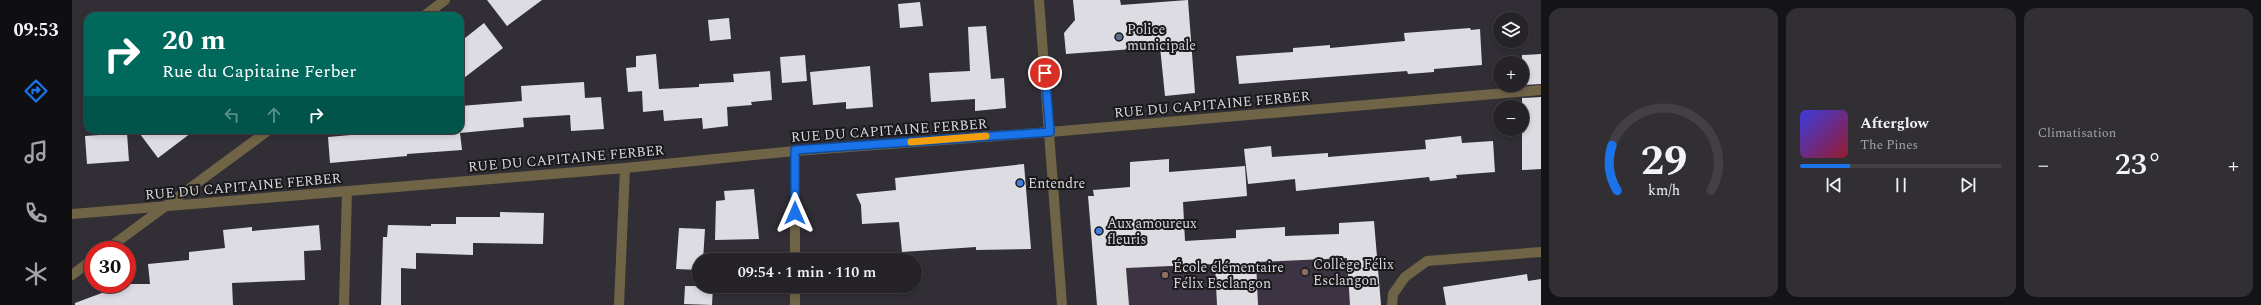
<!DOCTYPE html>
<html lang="fr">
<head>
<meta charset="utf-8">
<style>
	:root { --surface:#252328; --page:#312f34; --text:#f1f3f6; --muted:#a3a4a8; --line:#424045; --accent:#1a73e8 }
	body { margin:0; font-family:Spectral,serif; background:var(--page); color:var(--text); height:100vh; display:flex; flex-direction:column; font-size:15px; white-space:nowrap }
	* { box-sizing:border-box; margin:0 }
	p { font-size:13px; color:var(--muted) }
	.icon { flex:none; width:22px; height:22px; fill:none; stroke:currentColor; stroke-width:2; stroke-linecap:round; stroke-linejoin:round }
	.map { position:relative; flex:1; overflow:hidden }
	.drawer { display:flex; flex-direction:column; gap:8px; padding:8px; background:#141316; width:720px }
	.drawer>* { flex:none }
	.guide { position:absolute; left:12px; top:12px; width:380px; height:122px; border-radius:12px; box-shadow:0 2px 6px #0003,0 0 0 1px var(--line); background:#00695c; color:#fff; overflow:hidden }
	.controls { position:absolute; left:1421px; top:12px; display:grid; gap:8px }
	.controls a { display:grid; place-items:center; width:36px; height:36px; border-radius:50%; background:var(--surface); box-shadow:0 2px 6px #0003,0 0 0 1px var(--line); font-size:20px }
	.speed { position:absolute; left:12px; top:241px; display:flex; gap:8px; font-size:20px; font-weight:700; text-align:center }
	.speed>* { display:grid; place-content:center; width:52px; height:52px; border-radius:50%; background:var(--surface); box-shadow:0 2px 6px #0003,0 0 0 1px var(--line); line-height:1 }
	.speed .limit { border:6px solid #d22; background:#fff; color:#111 }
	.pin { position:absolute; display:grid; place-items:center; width:34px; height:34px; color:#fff; margin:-17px; border:2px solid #fff; border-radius:50%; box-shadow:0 1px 4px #0007 }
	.me { position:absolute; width:44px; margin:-22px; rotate:0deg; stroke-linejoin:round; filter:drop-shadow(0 0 3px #0008) }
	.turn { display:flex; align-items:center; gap:14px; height:84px; padding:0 12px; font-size:18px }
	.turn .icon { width:52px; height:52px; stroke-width:2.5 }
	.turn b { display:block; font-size:28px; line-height:34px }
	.lanes { display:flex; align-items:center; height:38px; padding:0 12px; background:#0003; justify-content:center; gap:20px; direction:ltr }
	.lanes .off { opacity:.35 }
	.big { font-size:30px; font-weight:600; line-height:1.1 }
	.drawer .card { flex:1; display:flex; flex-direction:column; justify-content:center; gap:6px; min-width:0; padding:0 14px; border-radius:12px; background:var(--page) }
	.drawer .dial { align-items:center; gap:0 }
	.dial svg { height:104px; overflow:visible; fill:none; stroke:var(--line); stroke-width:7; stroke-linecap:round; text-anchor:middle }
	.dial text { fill:var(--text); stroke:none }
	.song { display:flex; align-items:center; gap:12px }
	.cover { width:48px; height:48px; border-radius:6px; background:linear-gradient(135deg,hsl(240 70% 55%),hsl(350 70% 35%)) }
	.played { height:4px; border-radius:2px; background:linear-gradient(90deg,var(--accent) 25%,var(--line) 25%) }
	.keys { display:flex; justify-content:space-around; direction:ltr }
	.heat { display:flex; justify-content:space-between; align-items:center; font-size:22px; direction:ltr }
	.drawer .tiles { flex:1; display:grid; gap:8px; grid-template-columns:repeat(3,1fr) }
	.trip { position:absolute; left:620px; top:253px; width:230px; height:40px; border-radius:20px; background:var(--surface); box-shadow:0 2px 6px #0003,0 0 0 1px var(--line); font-weight:600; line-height:40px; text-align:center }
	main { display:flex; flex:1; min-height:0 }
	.tabs { display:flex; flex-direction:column; width:72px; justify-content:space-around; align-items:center; background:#0f0e10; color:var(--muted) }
	.tabs .icon { width:28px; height:28px }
	.tabs .current { color:var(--accent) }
	.tabs b { font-size:18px; color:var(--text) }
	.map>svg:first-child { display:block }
	.education { fill:#3d3443 }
	.building { fill:#dedce3 }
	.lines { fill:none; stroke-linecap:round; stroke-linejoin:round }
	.service { stroke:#706447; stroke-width:10 }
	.minor { stroke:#706447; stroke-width:10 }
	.tertiary { stroke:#706447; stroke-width:10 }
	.route-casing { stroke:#114b97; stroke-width:10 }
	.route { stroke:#1a73e8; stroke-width:7 }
	.slow { stroke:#f59e0b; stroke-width:7 }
	.service-dot { fill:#5c6f8a; stroke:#19181a; stroke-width:1.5 }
	.shop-dot { fill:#3f7fe0; stroke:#19181a; stroke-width:1.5 }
	.education-dot { fill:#8d6e63; stroke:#19181a; stroke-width:1.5 }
	.labels { text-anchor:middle; stroke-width:4; stroke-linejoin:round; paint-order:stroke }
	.poi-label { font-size:14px; fill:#dad8dc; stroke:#19181a; text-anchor:start }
	.street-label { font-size:14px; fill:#dad8dc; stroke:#19181a }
</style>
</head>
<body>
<main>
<nav class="tabs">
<b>09:53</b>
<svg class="icon current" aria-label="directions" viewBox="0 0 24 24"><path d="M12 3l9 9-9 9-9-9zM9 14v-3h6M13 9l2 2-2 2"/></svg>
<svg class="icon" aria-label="music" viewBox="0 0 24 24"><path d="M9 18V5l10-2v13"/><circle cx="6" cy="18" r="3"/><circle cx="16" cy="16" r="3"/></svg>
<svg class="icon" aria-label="phone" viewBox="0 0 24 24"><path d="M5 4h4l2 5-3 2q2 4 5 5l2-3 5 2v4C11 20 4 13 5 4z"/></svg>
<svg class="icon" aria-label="climate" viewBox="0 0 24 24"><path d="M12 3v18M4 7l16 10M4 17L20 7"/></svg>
</nav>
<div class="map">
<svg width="1469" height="305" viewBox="0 0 1469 305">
	<rect width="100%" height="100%" fill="#312f35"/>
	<path class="education" d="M1301,232L1307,305H1025L1020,245Z"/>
	<path class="building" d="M415,0H470L435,26Z
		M1001,0H1048L1049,5L1116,0L1123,93L1093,96L1088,47L994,54L992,33L1003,20Z
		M848,2L851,26L828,28L826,4Z
		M657,18L659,39L638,41L636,20Z
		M412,23L431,48L388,81V42Z
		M914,26L919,79L932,78L934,108L903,111V99L859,102L857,73L898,71L896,27Z
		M1398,28L1399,30L1408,29L1410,65L1362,69V72L1336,74L1335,71L1167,84L1164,56L1221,52V48L1258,45V48L1333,41L1332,33Z
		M584,54L587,89L627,87V84L662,82L661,74L698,71L700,100L679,102L680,105L655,107L656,126L631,129L630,118L592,121L591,110L571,112L570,91L556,92L554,68L564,67V56Z
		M1469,54V84L1450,85V55Z
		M733,55L735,81L710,83L708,57Z
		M798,66L801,107L774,109V102L741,105L738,72Z
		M512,82L513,98L529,97L532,129L499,131L498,115L451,118L452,127L388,133L390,150L335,154V156L258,163L256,137L290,134V130H388V106L450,101L449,86Z
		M1469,97V169L1450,170V98Z
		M65,130H123L86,158Z
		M55,133L57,161L15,164L13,136Z
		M1389,136L1390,143L1421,141L1423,172L1384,175L1385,178L1358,181L1357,177L1224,191L1223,179L1176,184L1172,149L1199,146L1200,157L1256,153V157L1354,149L1353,140Z
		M1097,159V172L1173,166L1175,196L1111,202L1113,241L1164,238V230L1213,227V236L1267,234V223L1302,221L1309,305H1278L1275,258L1184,262L1186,305H1145L1143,264L1054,268L1057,305H1025L1016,196H1022L1021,190L1058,187V162Z
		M952,164L959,249L904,250V247L830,252L827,222L790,224L789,205L784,194L824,190L823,178Z
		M682,189L687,239L643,240L644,201L653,200L652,191Z
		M428,212L472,213L471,244L401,243V255L344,253V269L329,268V305H309L311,237H315L316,225L359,226V224H384V217H428Z
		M247,225L249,250L232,251L233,280L160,283L161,305H3V303L54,284H78L76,264L117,260V252L153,248L151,230L180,227V231Z
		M607,228L633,229L631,260H627V270L604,269Z
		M1455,274L1456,281L1469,279V305H1374L1371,287Z
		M613,286H641L640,305L612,304Z"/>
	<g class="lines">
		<path class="service" d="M1320,305L1321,294L1333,277L1355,261L1469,252"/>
		<path class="minor" d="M967,0L990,305
			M723,151V260
			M0,214L553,168L723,151L978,132L1469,90
			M723,286V305
			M272,305L275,191
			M547,305L553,168"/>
		<path class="tertiary" d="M352,16L373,0
			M34,250L197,130
			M0,275L21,259"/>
	</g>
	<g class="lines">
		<g class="route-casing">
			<path id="route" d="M723,213V150L978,132L973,73"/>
		</g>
		<use href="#route" class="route"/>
		<path class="slow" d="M839,142L914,136"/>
	</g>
	<circle class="service-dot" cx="1047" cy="37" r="4"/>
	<g class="shop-dot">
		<circle cx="948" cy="183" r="4"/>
		<circle cx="1027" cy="231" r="4"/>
	</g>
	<g class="education-dot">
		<circle cx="1233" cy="272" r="4"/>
		<circle cx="1093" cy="275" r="4"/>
	</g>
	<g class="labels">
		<g class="poi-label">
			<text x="1055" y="34">Police<tspan x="1055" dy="16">municipale</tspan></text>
			<text x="956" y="188">Entendre</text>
			<text x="1035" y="228">Aux amoureux<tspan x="1035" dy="16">fleuris</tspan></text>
			<text x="1241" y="269">Collège Félix<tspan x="1241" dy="16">Esclangon</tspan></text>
			<text x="1101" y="272">École élémentaire<tspan x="1101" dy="16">Félix Esclangon</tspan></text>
		</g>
		<g class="street-label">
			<text transform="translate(1140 104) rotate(-5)" y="5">RUE DU CAPITAINE FERBER</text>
			<text transform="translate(817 130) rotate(-4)" y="5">RUE DU CAPITAINE FERBER</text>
			<text transform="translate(494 158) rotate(-5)" y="5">RUE DU CAPITAINE FERBER</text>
			<text transform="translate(171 186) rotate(-5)" y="5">RUE DU CAPITAINE FERBER</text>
		</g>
	</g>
</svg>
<div class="controls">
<a><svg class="icon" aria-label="layers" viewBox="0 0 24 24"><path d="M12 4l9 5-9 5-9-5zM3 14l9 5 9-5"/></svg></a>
<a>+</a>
<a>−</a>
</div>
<div class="speed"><div class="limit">30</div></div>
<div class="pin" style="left:973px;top:73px;background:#d93025"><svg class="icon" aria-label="arrive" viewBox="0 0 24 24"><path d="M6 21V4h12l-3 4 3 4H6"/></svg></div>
<svg class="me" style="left:723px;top:213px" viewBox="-20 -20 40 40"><path d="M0-17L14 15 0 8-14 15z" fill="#1a73e8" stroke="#fff" stroke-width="4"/></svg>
<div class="trip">09:54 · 1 min · 110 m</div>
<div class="guide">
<div class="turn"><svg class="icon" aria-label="right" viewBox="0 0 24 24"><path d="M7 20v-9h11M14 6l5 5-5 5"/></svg><div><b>20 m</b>Rue du Capitaine Ferber</div></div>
<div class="lanes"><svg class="icon off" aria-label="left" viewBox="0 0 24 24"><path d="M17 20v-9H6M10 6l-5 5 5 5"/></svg><svg class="icon off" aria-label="ahead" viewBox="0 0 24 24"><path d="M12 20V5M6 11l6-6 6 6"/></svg><svg class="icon" aria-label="right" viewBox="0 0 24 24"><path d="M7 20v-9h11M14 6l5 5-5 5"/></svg></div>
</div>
</div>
<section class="drawer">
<div class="tiles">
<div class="card dial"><svg viewBox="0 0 100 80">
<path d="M14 69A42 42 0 1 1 86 69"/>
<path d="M14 69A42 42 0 0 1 10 34" stroke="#1a73e8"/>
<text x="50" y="56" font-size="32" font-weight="700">29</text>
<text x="50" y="72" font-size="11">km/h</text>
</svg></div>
<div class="card">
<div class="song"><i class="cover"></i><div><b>Afterglow</b><p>The Pines</p></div></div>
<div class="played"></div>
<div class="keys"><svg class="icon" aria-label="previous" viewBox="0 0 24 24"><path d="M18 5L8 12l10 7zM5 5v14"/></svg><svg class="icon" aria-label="pause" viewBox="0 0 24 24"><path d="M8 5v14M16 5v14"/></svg><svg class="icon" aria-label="next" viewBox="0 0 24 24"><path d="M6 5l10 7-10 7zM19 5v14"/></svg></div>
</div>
<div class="card"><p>Climatisation</p>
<div class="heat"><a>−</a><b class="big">23°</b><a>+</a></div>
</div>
</div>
</section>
</main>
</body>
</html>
